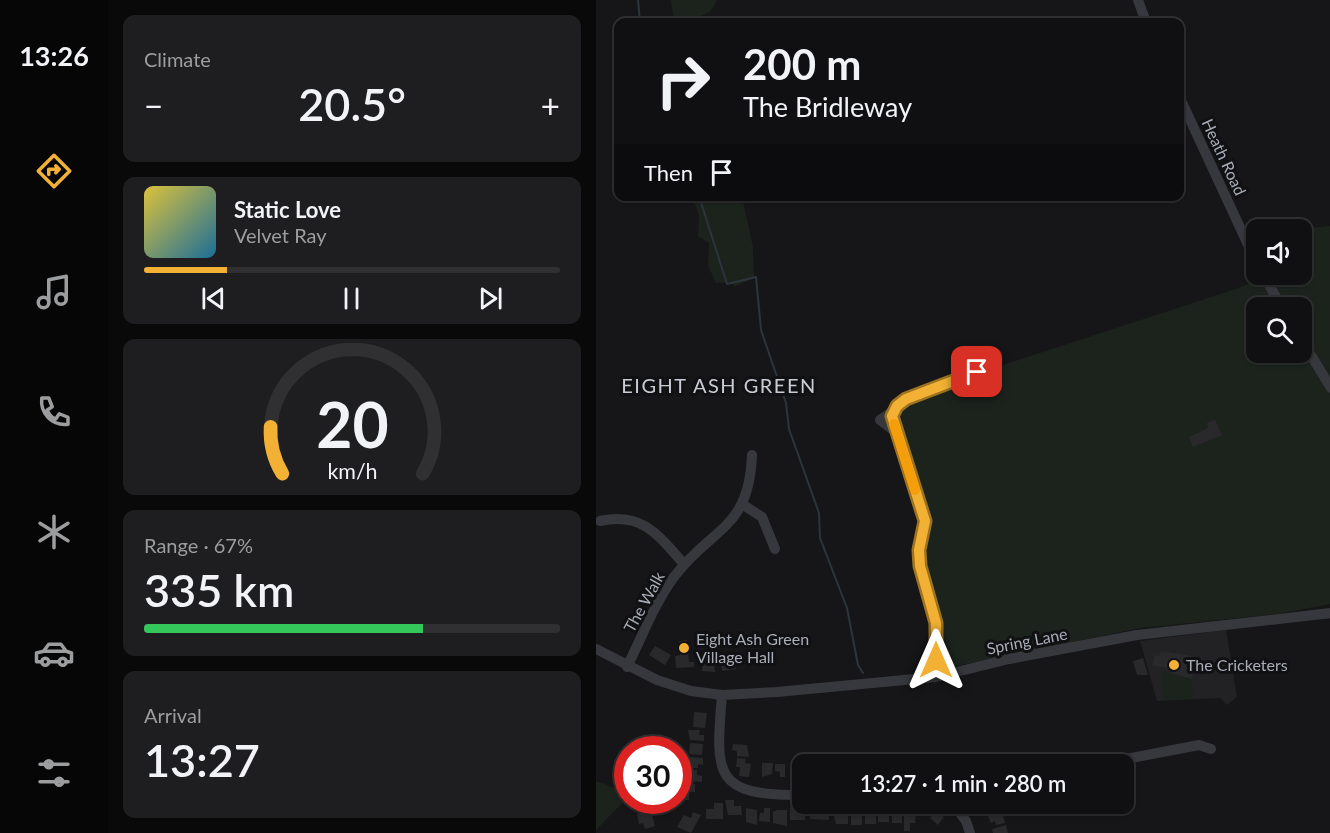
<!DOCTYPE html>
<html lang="en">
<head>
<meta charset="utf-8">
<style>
	:root { --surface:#101012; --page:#1e1e20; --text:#f1f3f6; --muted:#9c9d9f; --line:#303032; --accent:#f2b134 }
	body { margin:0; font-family:Lato,sans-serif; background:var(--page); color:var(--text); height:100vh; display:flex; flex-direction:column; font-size:22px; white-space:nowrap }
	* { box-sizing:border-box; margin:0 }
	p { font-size:20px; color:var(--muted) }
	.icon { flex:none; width:33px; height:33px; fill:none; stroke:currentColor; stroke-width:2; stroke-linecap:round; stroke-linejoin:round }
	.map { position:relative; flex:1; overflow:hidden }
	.panel { display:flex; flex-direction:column; gap:15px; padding:15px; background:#09090a; width:488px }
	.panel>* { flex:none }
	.top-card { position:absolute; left:18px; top:18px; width:570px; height:183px; border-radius:12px; box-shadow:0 2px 4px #0004,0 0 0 2px var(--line); background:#101012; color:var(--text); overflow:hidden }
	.fabs { position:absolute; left:650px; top:219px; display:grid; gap:12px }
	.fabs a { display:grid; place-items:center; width:66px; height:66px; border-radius:12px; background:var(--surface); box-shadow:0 2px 4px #0004,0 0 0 2px var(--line); font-size:30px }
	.speed { position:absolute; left:18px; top:736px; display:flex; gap:12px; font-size:30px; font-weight:700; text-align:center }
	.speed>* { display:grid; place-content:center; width:78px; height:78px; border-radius:50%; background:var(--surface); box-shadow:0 2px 4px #0004,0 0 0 2px var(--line); line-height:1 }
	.speed .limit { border:9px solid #d22; background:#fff; color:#111 }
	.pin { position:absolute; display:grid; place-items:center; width:51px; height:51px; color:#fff; margin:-26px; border-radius:12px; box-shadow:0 3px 9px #0006 }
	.me { position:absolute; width:66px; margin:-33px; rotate:0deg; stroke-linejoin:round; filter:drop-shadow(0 0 4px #0008) }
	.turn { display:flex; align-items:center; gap:21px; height:126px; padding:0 30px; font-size:27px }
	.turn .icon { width:78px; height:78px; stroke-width:2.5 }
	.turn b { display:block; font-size:42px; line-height:51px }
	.then { display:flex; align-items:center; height:57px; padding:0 30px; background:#0003; gap:12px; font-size:22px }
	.big { font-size:45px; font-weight:600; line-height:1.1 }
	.panel .card { flex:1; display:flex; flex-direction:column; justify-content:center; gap:9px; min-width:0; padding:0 21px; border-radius:12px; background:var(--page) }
	.panel .dial { align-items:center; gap:0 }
	.dial svg { height:156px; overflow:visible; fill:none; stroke:var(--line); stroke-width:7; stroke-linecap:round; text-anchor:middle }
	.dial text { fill:var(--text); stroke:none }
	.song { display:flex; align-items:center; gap:18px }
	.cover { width:72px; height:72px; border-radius:9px; background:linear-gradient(135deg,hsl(50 70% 55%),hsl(200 70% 35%)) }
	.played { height:6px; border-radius:3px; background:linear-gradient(90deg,var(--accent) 20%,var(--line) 20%) }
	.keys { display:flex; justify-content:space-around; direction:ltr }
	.heat { display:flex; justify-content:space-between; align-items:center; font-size:33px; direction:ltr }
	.charge { height:9px; border-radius:4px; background:linear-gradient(90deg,#34c759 67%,var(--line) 0) }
	.trip { position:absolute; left:196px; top:754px; width:342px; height:60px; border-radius:12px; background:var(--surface); box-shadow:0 2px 4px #0004,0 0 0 2px var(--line); font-weight:600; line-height:60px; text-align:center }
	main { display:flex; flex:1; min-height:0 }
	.tabs { display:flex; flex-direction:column; width:108px; justify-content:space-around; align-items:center; background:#060607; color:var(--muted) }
	.tabs .icon { width:42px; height:42px }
	.tabs .on { color:var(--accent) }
	.tabs b { font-size:27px; color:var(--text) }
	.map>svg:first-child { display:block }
	.built { fill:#222225 }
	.green { fill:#1c231d; fill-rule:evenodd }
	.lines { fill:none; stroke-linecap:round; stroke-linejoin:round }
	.stream { stroke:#2c353c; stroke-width:2 }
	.building { fill:#29292c }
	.minor { stroke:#37383d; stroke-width:10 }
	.route-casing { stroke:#9d7322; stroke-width:15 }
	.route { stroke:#f2b134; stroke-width:10 }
	.slow { stroke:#f59e0b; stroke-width:10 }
	.poi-dot { fill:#f2b134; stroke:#111113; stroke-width:2 }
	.labels { text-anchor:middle; stroke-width:6; stroke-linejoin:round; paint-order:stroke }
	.street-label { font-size:16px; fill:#a8adb8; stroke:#111113 }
	.poi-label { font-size:16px; fill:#a8adb8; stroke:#111113; text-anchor:start }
	.quarter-label { font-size:20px; letter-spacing:1.5px; fill:#c9ccd4; stroke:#111113 }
</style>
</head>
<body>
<main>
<nav class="tabs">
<b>13:26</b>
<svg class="icon on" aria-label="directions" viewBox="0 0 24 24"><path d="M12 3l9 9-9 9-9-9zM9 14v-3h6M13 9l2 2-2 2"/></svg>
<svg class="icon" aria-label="music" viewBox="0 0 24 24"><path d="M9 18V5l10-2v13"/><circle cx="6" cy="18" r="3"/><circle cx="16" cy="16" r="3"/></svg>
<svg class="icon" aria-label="phone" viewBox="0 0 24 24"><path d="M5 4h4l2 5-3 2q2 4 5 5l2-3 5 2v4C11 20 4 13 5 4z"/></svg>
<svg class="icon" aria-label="climate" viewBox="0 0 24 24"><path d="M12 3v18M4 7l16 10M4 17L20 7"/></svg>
<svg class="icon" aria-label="car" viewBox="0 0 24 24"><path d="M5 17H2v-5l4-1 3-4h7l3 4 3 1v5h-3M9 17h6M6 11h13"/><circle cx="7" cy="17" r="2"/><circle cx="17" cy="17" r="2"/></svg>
<svg class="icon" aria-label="filters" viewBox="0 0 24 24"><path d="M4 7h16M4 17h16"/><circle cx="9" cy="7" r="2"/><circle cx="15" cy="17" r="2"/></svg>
</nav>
<section class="panel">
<div class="card"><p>Climate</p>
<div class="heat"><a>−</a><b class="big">20.5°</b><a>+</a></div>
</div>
<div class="card">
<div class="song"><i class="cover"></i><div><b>Static Love</b><p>Velvet Ray</p></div></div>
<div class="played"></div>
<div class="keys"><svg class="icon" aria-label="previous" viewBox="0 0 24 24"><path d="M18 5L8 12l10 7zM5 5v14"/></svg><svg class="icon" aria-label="pause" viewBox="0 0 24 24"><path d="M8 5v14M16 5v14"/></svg><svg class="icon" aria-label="next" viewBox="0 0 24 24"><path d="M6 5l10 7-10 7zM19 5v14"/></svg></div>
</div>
<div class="card dial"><svg viewBox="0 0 100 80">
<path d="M14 69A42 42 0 1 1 86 69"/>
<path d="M14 69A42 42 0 0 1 8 45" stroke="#f2b134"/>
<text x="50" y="56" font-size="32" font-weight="700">20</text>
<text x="50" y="72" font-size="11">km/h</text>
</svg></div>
<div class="card"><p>Range · 67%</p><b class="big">335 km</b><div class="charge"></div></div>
<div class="card"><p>Arrival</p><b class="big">13:27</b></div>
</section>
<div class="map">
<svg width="735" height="833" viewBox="0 0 735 833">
	<rect width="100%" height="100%" fill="#161618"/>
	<path class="built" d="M630,630L641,697L631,705L624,698L561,701L544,641Z"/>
	<path class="green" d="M75,0H121L114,12L89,22L77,16Z
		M97,197H146L157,247L158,278L138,287L136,282L120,283L112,266L113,243L102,236L103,216Z
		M734,226V604L682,614L544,628L350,668L345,663L344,617L332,586L330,542L302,421L304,407L376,375L643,288L664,279L665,275L705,274V230L702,229ZM660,308H705V352H660Z
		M568,672L596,679L597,699L568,700L565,675Z
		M0,781L32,793L31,798L0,830Z"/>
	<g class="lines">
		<path class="stream" d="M42,0L44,22
			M103,196L131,284L160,277L165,330L190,403L193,429L223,513L224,538L251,608L262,665L267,673"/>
	</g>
	<path class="building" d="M619,420L626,435L597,447L593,437L608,430L612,427L611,423Z
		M91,640L93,662H98V667L80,668L79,656L84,655L83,641Z
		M59,646L75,655L69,665L53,655Z
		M116,648L119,672L106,671L108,651Z
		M565,651L596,656L594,663L602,667L601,674H597L596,679L575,673L576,668L556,666L559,655L563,656Z
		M139,658L140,669L126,671L125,659Z
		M547,658L552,675H541L537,661Z
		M98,712L111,713L109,728L97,727Z
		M92,730H104L103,735H108V741L94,740Z
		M94,743L107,744L106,755L93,754Z
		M137,744L151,745L153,757L141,756V751L136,750Z
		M91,757L107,758V765L102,764V768H93Z
		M141,758L150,759L149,763L155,764L153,777L143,776L144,767H140Z
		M166,763H177L176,774L166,777Z
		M179,764H189V777H184V772L179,771Z
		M195,769H207V780H195Z
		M93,770H101V775L106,776V782L92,781Z
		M91,783L99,784V792H93V800H82L83,786H91Z
		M129,800H138V806H145L146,815H132Z
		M118,803H127V819H110V809H118Z
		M54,807L59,826L49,829L47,823L43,824L41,814L45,813L44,810Z
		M194,807H210L209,820H194Z
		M150,808L161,810V825L150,822Z
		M168,808H174V822L163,821L164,813H168Z
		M214,808L233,809V820L214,819Z
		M236,808H245V814H252V824H240Z
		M287,808H293V822H282V813H287Z
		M296,808H302V814H306V823H296Z
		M313,809H320L319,823H314V831H308V813H313Z
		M181,810H191V826L177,823V812Z
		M269,810H276V814H280V824H269Z
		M339,810L348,817L342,825L334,818Z
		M260,811H266V825H255V816H260Z
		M97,812L105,815L95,833L81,827L88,815L95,818Z
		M406,812L409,823L400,825L399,821L395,823L392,816Z
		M410,825L412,833H397L396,829Z"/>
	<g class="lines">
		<path class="minor" d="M542,0L550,22
			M584,98L660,262
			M667,274L686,308
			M705,339L735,388
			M299,410L284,420L300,432
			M146,504L166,517L179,549
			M4,521C47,512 62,535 88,564
			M0,649L61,680L95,691L126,695L181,692L340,677L413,659L541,635L735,613
			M31,667C46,637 58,604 78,577C115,527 153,531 156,455
			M340,677V623L324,566L323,550L329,521L296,416L301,406L310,399L381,372
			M126,695C119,776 118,796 207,795
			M499,765L603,745L615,749
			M357,804L370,821L374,833"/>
	</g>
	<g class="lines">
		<g class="route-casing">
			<path id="route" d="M340,660V623L324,566L323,550L329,521L296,416L301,406L310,399L381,372"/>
		</g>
		<use href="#route" class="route"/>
		<path class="slow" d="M298,424L319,490"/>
	</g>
	<g class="poi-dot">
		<circle cx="88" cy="648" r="6"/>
		<circle cx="578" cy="665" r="6"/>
	</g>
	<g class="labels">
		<g class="street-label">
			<text transform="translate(628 157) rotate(65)" y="6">Heath Road</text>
			<text transform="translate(48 602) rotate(-61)" y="6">The Walk</text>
			<text transform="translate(431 641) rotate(-11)" y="6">Spring Lane</text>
		</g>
		<g class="poi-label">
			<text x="100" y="645">Eight Ash Green<tspan x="100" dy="18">Village Hall</tspan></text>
			<text x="590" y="671">The Cricketers</text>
		</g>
		<g class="quarter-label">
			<text x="123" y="393">EIGHT ASH GREEN</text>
		</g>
	</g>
</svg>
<div class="fabs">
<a><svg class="icon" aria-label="sound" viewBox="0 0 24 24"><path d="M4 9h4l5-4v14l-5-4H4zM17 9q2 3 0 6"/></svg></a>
<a><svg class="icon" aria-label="search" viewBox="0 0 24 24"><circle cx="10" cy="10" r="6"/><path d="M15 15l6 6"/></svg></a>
</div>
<div class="speed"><div class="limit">30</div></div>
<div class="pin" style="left:381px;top:372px;background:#d93025"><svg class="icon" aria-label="arrive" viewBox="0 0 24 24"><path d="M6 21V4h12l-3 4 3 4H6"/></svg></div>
<svg class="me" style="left:340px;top:660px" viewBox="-20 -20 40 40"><path d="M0-17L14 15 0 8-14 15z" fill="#f2b134" stroke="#fff" stroke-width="4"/></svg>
<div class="trip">13:27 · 1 min · 280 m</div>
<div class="top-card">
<div class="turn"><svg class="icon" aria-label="right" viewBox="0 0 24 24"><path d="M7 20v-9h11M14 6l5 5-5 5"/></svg><div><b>200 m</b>The Bridleway</div></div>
<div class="then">Then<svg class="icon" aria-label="arrive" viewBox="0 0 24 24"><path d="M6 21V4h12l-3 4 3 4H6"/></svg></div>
</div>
</div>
</main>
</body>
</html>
